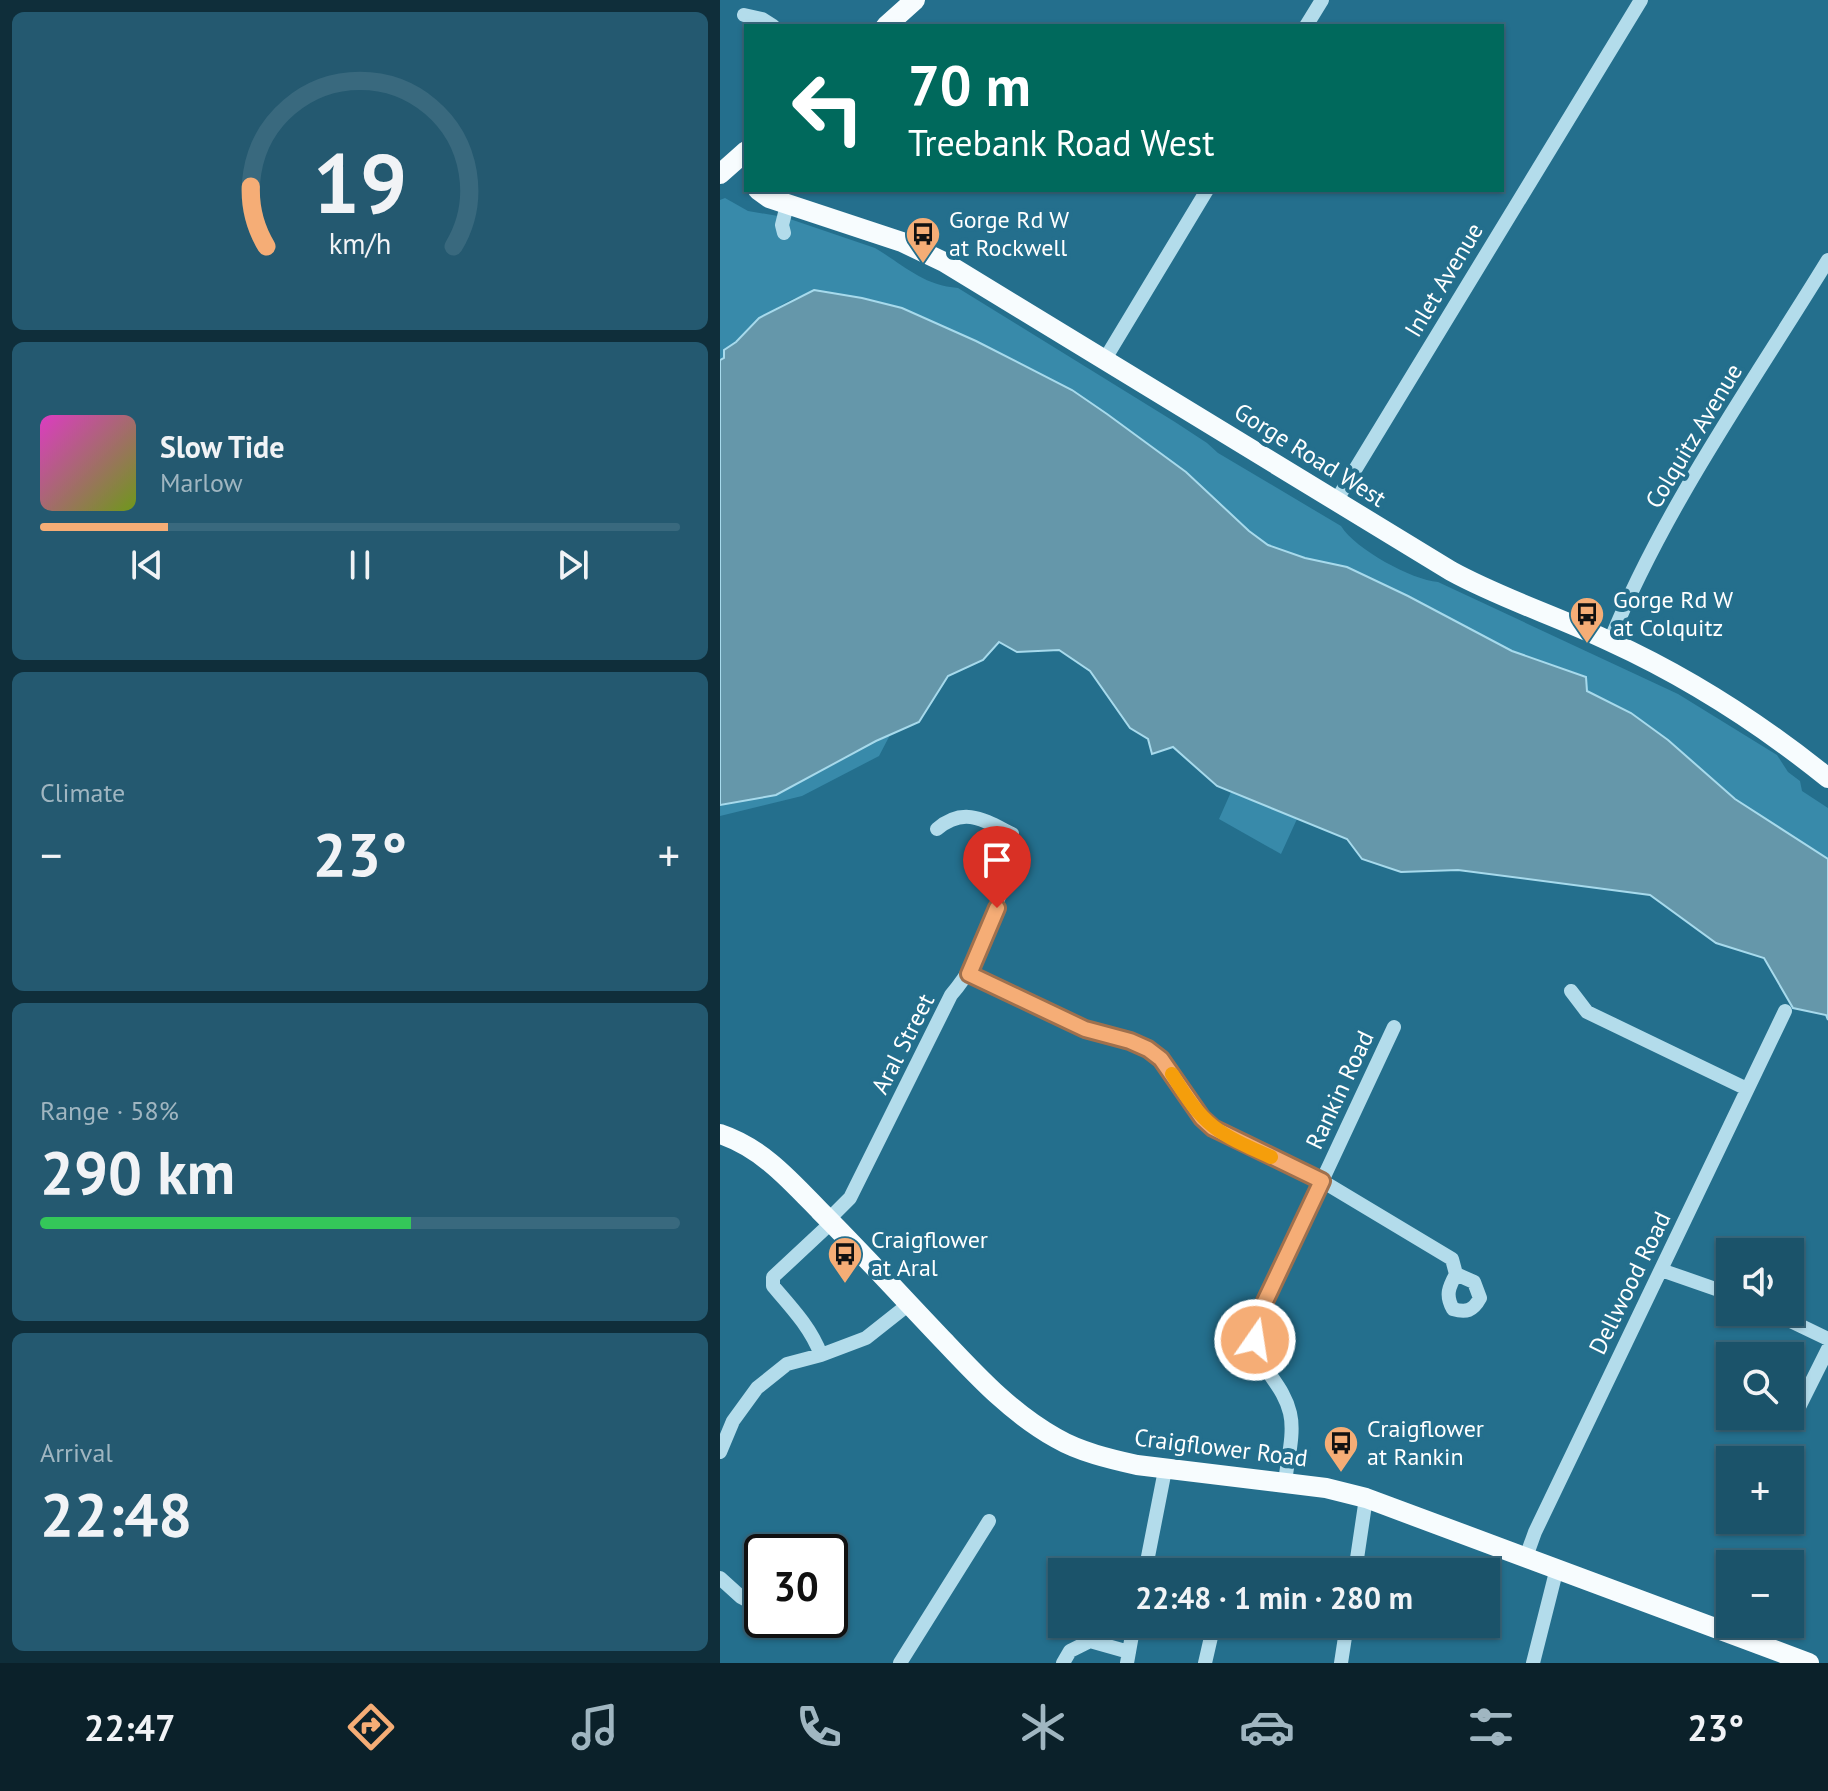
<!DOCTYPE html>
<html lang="en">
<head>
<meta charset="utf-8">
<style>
	:root { --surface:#1b536a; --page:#245970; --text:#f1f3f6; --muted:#a0b6c1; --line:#39697e; --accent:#f5ad76 }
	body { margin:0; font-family:"PT Sans",sans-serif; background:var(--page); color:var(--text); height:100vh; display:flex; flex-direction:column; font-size:30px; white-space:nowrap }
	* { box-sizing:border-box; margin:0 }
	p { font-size:26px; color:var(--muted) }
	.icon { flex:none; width:44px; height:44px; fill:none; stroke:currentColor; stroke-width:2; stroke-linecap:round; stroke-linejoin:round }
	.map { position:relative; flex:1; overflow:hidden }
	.panel { display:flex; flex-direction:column; gap:12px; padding:12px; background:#0f2e3a; width:720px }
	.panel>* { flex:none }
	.banner { position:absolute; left:24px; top:24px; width:760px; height:168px; border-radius:0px; box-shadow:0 2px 6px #0004,0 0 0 2px var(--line); background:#00695c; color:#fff; overflow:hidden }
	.fabs { position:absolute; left:996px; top:1238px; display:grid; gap:16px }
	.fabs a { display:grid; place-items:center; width:88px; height:88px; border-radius:0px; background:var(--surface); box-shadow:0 2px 6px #0004,0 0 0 2px var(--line); font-size:40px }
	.speed { position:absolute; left:24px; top:1534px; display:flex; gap:16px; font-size:40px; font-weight:700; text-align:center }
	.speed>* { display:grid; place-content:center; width:104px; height:104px; border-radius:50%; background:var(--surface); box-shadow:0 2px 6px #0004,0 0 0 2px var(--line); line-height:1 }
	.speed .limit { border:4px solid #111; border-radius:12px; background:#fff; color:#111 }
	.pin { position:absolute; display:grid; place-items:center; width:68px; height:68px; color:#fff; margin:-82px -34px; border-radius:50% 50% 50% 0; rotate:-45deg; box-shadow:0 0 8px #0007 }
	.pin .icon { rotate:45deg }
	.me { position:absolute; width:88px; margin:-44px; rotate:13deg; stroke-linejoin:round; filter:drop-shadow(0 0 6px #0008) }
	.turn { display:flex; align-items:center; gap:28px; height:168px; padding:0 32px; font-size:36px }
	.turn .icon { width:104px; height:104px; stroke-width:2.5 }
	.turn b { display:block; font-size:56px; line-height:68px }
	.big { font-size:60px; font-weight:600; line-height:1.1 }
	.panel .widget { flex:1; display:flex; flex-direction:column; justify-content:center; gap:12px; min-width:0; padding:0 28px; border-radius:12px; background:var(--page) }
	.panel .dial { align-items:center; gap:0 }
	.dial svg { height:208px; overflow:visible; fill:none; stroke:var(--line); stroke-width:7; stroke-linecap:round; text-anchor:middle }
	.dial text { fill:var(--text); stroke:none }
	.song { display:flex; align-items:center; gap:24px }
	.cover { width:96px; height:96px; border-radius:12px; background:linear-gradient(135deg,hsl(310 70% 55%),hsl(80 70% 35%)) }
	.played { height:8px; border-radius:4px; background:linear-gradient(90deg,var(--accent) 20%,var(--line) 20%) }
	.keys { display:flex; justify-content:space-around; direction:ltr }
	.heat { display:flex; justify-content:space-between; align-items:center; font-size:44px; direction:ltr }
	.charge { height:12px; border-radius:6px; background:linear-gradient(90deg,#34c759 58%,var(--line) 0) }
	.trip { position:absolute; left:328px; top:1558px; width:452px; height:80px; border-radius:0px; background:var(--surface); box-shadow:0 2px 6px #0004,0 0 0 2px var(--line); font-weight:600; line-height:80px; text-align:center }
	.tab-bar { display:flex; height:128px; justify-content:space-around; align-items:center; background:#0b212a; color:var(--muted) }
	.tab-bar .icon { width:56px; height:56px }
	.tab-bar .selected { color:var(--accent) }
	.tab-bar b { font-size:36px; color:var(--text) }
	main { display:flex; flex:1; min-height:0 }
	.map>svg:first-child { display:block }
	.green { fill:#388aaa }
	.water { fill:#6597aa; stroke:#a7daec; stroke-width:2 }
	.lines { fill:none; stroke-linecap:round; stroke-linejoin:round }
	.minor { stroke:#b3dceb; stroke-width:14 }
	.major { stroke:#f7fcfe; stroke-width:20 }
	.route-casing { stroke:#9f704d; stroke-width:20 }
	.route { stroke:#f5ad76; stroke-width:14 }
	.slow { stroke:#f59e0b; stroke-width:14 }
	.labels { text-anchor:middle; stroke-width:8; stroke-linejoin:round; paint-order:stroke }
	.poi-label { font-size:24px; fill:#fff; stroke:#246f8d; text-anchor:start }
	.street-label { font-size:24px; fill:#fff; stroke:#246f8d }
</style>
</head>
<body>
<main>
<section class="panel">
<div class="widget dial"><svg viewBox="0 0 100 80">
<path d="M14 69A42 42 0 1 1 86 69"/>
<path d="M14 69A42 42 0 0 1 8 46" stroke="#f5ad76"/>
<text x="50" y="56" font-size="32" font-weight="700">19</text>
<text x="50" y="72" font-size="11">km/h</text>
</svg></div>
<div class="widget">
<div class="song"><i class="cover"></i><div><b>Slow Tide</b><p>Marlow</p></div></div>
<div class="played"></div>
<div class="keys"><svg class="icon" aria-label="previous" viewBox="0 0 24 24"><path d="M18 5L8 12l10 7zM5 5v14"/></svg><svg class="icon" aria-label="pause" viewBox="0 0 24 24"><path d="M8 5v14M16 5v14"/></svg><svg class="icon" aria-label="next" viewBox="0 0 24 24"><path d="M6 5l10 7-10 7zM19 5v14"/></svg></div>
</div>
<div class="widget"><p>Climate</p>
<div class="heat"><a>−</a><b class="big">23°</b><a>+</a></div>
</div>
<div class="widget"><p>Range · 58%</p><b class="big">290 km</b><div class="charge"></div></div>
<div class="widget"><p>Arrival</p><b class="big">22:48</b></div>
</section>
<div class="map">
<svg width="1108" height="1663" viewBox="0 0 1108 1663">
	<rect width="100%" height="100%" fill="#246f8d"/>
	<path class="green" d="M5,198L28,211L64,217L155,248C184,265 202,285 238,288L455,422L487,443L498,453L621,526C635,549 692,580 718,582L958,694L1057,755L1068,772L1080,781L1082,791L1108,808V859L1015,799L948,740L911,713L866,691L865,676L792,651L689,596L627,567L585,558L548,545L529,531L461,468L387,414L352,390L256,341L182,308L88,294C53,302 33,331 4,350V358L0,360V200Z
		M170,735L159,756L82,796L0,816V805L56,795Z
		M511,792L577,819L561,854L499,819Z"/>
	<path class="water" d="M94,290L142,298L182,308L256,341L352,390L387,414L466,472L529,531L548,545L585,558L627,567L688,596L792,651L866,677L867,691L911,713L948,740L1015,799L1108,859V1020L1106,1015L1073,1008L1044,958L996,943L930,895L738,870L681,872L642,859L627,839L497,786L453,747L432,754L428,739L410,728L370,671L339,650L297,652L279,642L263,660L228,676L199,722L156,741L56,795L0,805V360L4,358V350L16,342L39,318Z"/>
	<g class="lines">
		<path class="minor" d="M24,15L42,19L53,26
			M586,26L602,0
			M64,233L62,225L67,205
			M385,359L487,190
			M616,501L921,0
			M890,641C945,506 1032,384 1108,260
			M249,974L365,1029L410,1041L428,1049L441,1059L482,1118L493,1128L602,1181L732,1259L736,1274C729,1287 725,1295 733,1309C746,1313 753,1311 760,1298L754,1282L736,1274
			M851,991L867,1012L1027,1089
			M109,1219L130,1198L231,995C270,950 282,891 292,834C264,820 244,806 217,829
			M941,1270L1010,1294
			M1052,1312L1108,1339
			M101,1355C91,1328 72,1308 53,1286V1277L112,1222
			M1072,1421L1108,1349
			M0,1452L13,1421L37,1388L67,1364L101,1355L146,1338L189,1304
			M565,1483C567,1461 575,1434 570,1413C561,1375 528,1367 537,1320L674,1027
			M806,1557L815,1532L1065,1011
			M425,1572L445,1470
			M635,1572L646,1498
			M0,1578L21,1597L42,1608
			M64,1620L77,1627
			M180,1663L269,1521
			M343,1663L350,1651L370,1641L409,1652
			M407,1663L414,1624
			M485,1663L494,1624
			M621,1663L627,1624
			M813,1663L837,1568"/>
		<path class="major" d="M166,26L195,0
			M0,174L26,151
			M38,190L49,198L182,242L224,262L731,571C782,599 837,616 889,641C968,677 1041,724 1108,778
			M0,1134C42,1148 70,1180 100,1211C143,1254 184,1299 226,1343C260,1379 293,1414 336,1438C360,1452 390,1459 417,1465L606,1488L646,1498L1089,1663"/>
	</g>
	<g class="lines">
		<g class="route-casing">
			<path id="route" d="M277,908L249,974L365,1029L410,1041L428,1049L441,1059L482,1118L493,1128L602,1181L539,1314L535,1340"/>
		</g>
		<use href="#route" class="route"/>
		<path class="slow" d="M452,1074C484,1127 497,1133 551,1157"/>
	</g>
	<defs>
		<g id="bus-pin" transform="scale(1.8)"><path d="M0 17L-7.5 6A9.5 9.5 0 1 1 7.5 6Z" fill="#f5ad76" stroke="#246f8d"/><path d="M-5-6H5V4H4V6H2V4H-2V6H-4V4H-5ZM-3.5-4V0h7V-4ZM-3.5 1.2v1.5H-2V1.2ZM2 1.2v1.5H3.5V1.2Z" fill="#111"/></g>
	</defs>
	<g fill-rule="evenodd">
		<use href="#bus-pin" x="203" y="234"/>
		<use href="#bus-pin" x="867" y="614"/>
		<use href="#bus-pin" x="125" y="1254"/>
		<use href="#bus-pin" x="621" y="1443"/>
	</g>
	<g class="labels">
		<g class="poi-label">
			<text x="229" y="228">Gorge Rd W<tspan x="229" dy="28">at Rockwell</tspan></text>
			<text x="893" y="608">Gorge Rd W<tspan x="893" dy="28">at Colquitz</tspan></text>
			<text x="151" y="1248">Craigflower<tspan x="151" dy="28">at Aral</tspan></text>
			<text x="647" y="1437">Craigflower<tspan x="647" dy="28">at Rankin</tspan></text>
		</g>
		<g class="street-label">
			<text transform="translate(724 280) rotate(-59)" y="8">Inlet Avenue</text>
			<text transform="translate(974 436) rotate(-59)" y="8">Colquitz Avenue</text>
			<text transform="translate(590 455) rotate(32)" y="8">Gorge Road West</text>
			<text transform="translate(183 1044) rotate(-63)" y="8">Aral Street</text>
			<text transform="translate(620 1090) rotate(-65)" y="8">Rankin Road</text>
			<text transform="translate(910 1283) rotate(-64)" y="8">Dellwood Road</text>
			<text transform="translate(501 1448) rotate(7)" y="8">Craigflower Road</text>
		</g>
	</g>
</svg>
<div class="fabs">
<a><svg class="icon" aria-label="sound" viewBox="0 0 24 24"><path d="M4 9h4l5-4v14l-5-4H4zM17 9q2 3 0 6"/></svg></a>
<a><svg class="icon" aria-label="search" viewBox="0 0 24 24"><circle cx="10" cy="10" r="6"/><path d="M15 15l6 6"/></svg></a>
<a>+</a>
<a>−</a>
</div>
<div class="speed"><div class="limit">30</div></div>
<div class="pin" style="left:277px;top:908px;background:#d93025"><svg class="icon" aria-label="arrive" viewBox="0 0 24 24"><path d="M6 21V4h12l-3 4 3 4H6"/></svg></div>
<svg class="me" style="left:535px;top:1340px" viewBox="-20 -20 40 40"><circle r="17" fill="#f5ad76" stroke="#fff" stroke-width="3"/><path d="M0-11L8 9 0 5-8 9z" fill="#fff"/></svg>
<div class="trip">22:48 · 1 min · 280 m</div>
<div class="banner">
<div class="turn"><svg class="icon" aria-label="left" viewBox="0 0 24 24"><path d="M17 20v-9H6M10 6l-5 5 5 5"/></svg><div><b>70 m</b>Treebank Road West</div></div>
</div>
</div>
</main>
<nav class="tab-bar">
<b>22:47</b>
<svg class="icon selected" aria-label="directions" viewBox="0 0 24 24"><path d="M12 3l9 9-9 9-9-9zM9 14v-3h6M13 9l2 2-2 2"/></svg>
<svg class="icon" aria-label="music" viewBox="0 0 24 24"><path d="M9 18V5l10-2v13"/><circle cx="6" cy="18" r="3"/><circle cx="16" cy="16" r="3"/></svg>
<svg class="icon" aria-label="phone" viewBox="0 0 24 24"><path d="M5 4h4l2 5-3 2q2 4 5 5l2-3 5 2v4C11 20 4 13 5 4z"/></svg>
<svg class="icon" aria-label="climate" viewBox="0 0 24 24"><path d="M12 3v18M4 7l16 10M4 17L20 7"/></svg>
<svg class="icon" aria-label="car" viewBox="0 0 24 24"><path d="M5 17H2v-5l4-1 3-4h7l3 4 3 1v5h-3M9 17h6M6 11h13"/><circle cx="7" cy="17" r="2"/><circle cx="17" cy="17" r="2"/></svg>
<svg class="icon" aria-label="filters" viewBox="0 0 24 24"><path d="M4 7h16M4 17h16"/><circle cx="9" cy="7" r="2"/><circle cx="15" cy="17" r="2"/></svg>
<b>23°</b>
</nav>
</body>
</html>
